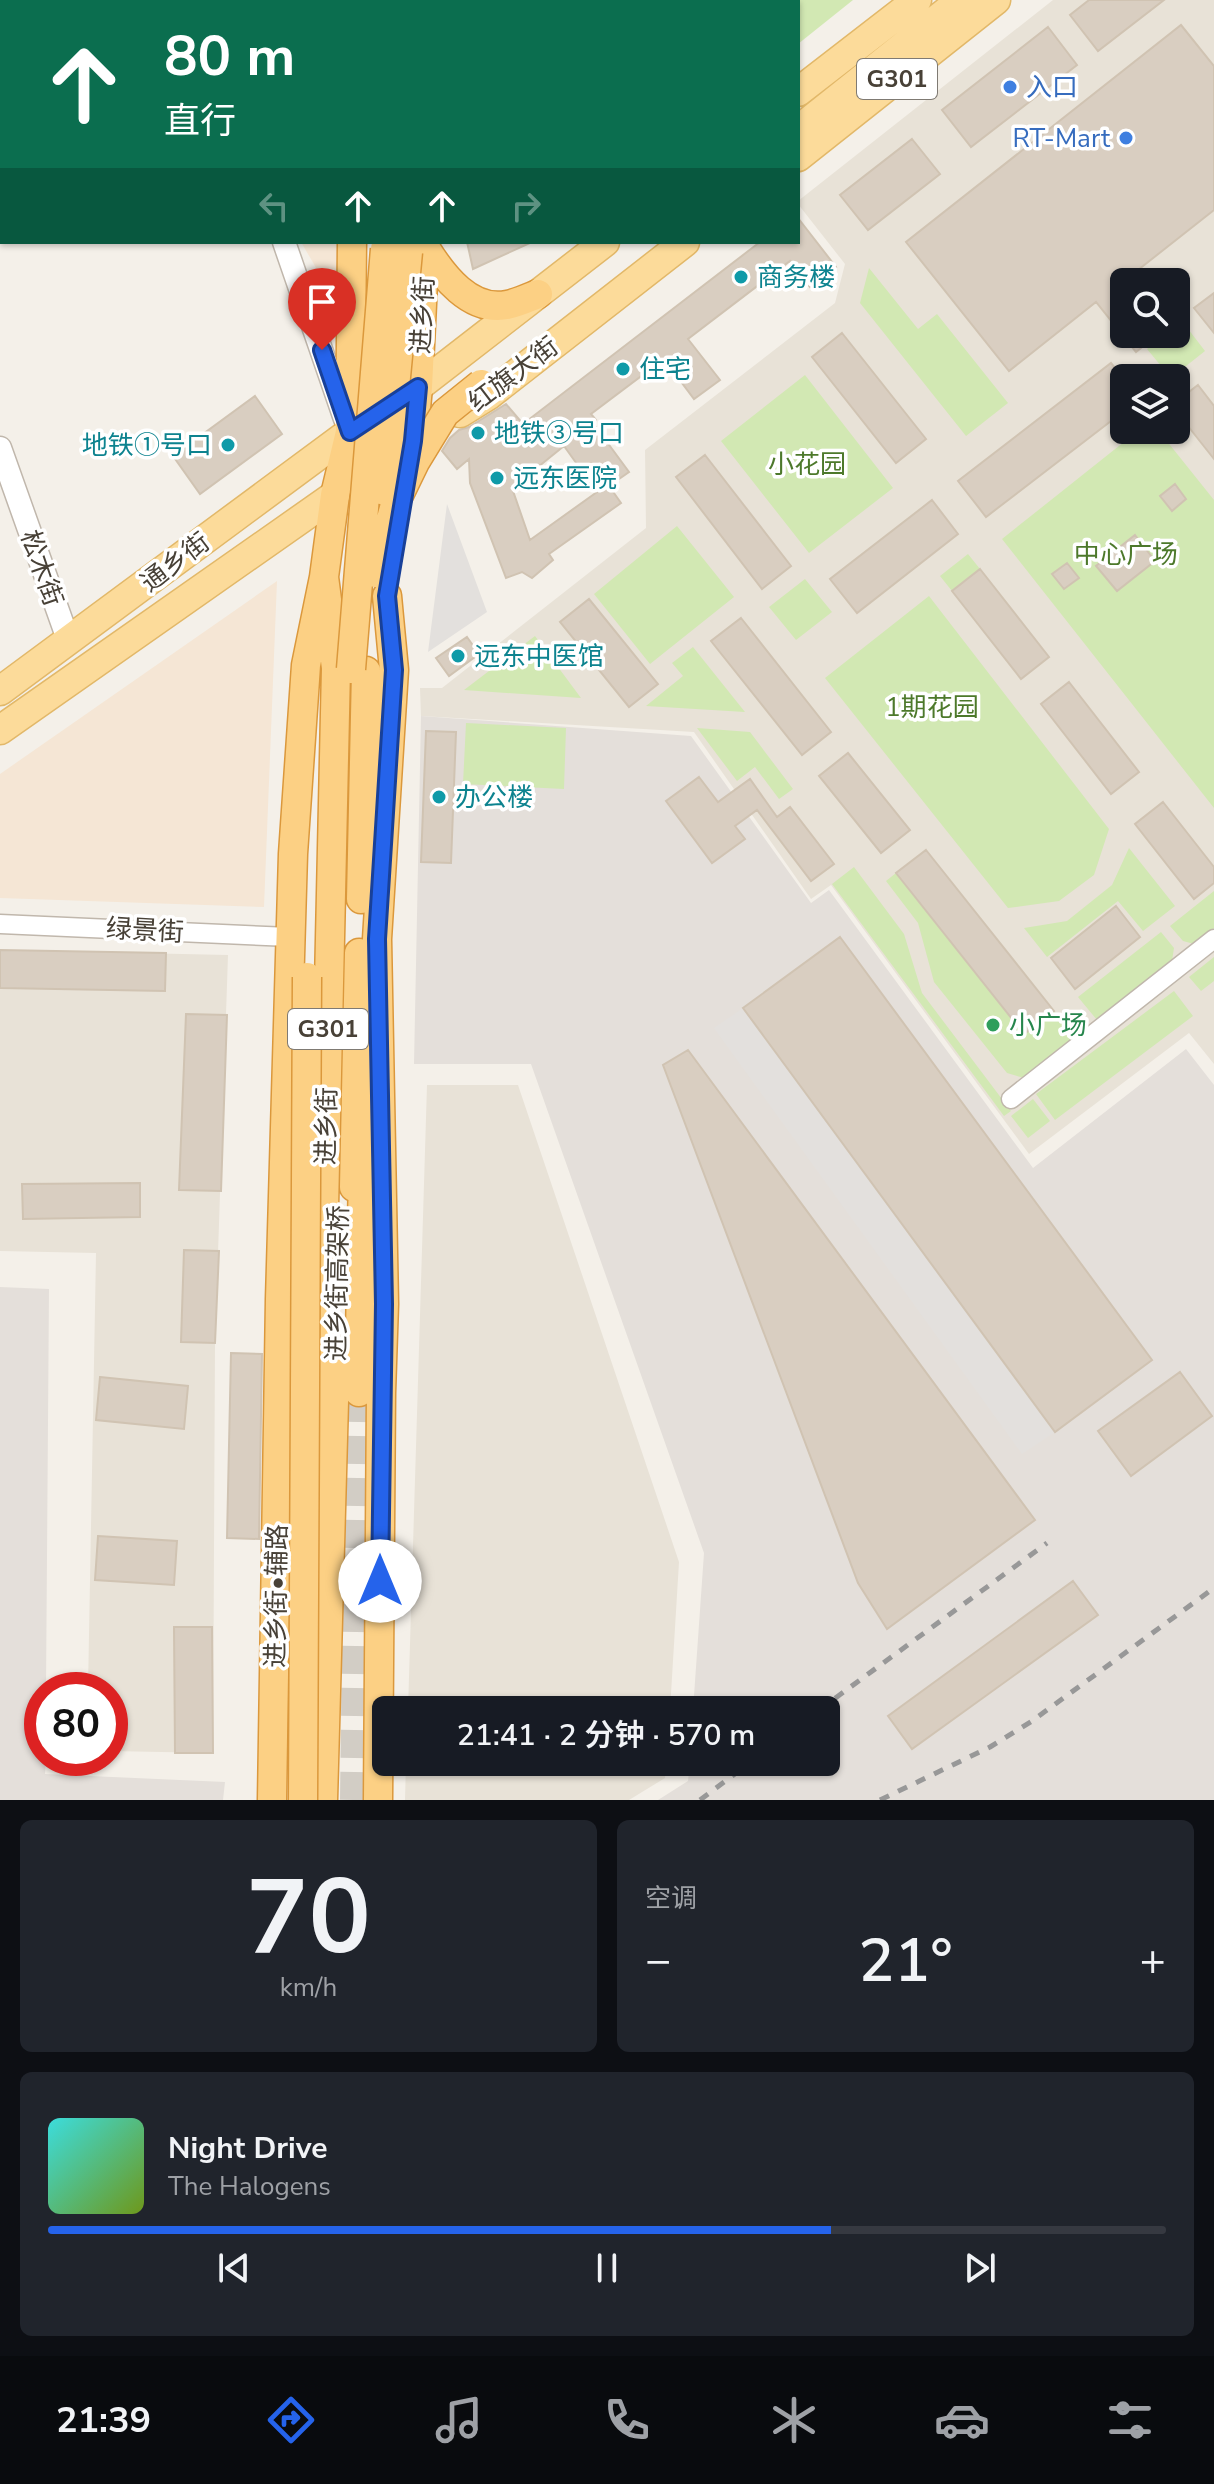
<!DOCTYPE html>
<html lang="zh">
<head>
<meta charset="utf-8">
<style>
	:root { --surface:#171b24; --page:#20242c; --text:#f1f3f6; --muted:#9ea1a6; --line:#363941; --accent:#2563eb }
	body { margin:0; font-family:"Nunito Sans","Noto Sans SC",sans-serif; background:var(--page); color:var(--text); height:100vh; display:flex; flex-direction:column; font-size:30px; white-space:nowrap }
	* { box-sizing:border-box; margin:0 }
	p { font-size:26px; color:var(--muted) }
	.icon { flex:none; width:44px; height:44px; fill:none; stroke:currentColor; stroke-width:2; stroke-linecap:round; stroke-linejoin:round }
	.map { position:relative; height:1800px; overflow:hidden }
	.drawer { display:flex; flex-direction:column; gap:20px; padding:20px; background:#0d0f14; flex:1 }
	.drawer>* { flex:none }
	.hud { position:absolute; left:0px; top:0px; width:800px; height:244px; box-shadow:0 2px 6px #0004; background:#0b6e4f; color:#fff; overflow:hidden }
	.controls { position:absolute; left:1110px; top:268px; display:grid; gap:16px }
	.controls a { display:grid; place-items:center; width:80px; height:80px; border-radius:12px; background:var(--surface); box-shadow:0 2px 6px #0004; font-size:40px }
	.speed { position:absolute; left:24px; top:1672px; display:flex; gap:16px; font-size:40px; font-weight:700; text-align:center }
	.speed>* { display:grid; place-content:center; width:104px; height:104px; border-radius:50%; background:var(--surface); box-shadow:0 2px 6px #0004; line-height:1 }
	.speed .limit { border:12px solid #d22; background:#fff; color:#111 }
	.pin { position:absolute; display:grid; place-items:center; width:68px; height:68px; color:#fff; margin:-82px -34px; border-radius:50% 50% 50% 0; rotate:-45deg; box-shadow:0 0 8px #0007 }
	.pin .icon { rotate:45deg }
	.me { position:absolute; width:88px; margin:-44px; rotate:0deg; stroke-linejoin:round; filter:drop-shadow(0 0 6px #0008) }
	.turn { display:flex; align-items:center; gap:28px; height:168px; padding:0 32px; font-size:36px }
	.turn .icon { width:104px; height:104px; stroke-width:2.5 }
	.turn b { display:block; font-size:56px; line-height:68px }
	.lanes { display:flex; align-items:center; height:76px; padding:0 32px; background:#0003; justify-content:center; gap:40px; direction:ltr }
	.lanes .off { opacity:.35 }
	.big { font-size:60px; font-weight:600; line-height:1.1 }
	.drawer .card { flex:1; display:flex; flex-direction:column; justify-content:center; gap:12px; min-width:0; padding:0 28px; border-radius:12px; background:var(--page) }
	.drawer .dial { align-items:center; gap:0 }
	.dial b { font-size:104px; line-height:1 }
	.song { display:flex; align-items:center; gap:24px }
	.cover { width:96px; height:96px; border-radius:12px; background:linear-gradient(135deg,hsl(180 70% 55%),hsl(80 70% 35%)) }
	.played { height:8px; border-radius:4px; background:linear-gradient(90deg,var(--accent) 70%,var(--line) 70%) }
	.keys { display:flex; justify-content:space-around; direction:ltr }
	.heat { display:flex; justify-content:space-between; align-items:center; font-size:44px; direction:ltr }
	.drawer .tiles { flex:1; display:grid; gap:20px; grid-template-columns:1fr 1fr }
	.card:last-child { grid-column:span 2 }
	.trip { position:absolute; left:372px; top:1696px; width:468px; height:80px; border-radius:12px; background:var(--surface); box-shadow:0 2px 6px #0004; font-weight:600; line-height:80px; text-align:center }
	.tabs { display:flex; height:128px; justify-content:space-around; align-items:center; background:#090b0e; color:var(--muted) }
	.tabs .icon { width:56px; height:56px }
	.tabs .active { color:var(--accent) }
	.tabs b { font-size:36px; color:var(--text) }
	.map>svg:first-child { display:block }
	.residential { fill:#e8e2d7; fill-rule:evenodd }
	.commercial { fill:#f5e6d5 }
	.industrial { fill:#e4dfda }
	.green { fill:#d2e8b3 }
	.parking { fill:#e3e0dd }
	.building { fill:#d9cec1; stroke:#d0c3b2; stroke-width:2; fill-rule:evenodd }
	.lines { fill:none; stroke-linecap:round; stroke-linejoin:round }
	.trunk-tunnel { stroke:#d2cdc5; stroke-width:28; stroke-dasharray:28 14; stroke-linecap:butt }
	.minor-casing { stroke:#c0b7ac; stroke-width:21 }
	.tertiary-casing { stroke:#c0b7ac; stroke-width:25 }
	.primary-casing { stroke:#e2b869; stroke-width:31 }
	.trunk-casing { stroke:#db983c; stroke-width:31 }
	.minor { stroke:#fff; stroke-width:18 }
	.tertiary { stroke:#fff; stroke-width:22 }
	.primary { stroke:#fcdb9a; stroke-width:28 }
	.trunk { stroke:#fcd084; stroke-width:28 }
	.rail { stroke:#989898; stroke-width:5; stroke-dasharray:10 10; stroke-linecap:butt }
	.trunk-bridge-casing { stroke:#db983c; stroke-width:31; stroke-linecap:butt }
	.trunk-bridge { stroke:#fcd084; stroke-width:28 }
	.route-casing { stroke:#184099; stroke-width:20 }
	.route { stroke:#2563eb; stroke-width:14 }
	.shop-dot { fill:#3f7fe0; stroke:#fff; stroke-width:3 }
	.culture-dot { fill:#0f9aa8; stroke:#fff; stroke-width:3 }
	.leisure-dot { fill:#2e9e5b; stroke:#fff; stroke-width:3 }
	.labels { text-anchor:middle; stroke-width:7; stroke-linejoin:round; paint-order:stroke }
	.shield { fill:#fff; stroke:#7f7a73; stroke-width:2 }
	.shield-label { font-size:24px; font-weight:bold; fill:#484137 }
	.shop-label { font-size:26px; fill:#366cbe; stroke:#fff; text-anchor:start }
	.culture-label { font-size:26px; fill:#0d838f; stroke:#fff; text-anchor:start }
	.street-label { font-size:26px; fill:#484137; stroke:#fff }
	.park-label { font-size:26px; fill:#4d792b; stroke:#fff }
	.leisure-label { font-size:26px; fill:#27864d; stroke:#fff; text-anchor:start }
</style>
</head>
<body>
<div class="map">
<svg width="1214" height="1800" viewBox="0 0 1214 1800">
	<rect width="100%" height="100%" fill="#f4f0e9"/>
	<path class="residential" d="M1053,0H1214V1064L1189,1033L1029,1154L831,885L811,899L694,732L421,716L420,688H442L646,528L645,450L835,303L845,264L798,204V201ZM1124,282H1176V334H1124ZM1124,378H1176V430H1124Z
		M0,950L228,955L215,1343L213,1753L110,1751V1690H88L96,1253L0,1251Z
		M427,1085H518L679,1562L670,1710H408Z
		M406,1762H666L665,1778L629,1800H405Z"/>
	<path class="commercial" d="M301,242H340L341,289L329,290Z
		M277,581L264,907L0,898V774Z"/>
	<path class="industrial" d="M421,716L691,736L811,903L829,890L1033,1168L1186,1049L1214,1085V1800H658L688,1781L690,1762H826V1710H693L704,1553L531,1064H414Z
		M0,1287L49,1289L46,1690H42V1758H46L45,1774L225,1782L223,1800H0Z"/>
	<path class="green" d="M757,0H853L798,44V2H759Z
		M869,268L918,329L937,314L1008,403L966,436L860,303Z
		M1182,321L1205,351L1171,378L1147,349L1166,334H1176V326Z
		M805,375L893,488L809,553L721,441Z
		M1139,430H1158L1214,500V808L1002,539Z
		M677,526L734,597L650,664L594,594Z
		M968,554L980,569L952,591L940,576Z
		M805,579L832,612L796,640L769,607Z
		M929,596L1109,829L1094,875L1059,901L1008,908L825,678Z
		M535,636L581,698L464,690Z
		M693,647L745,712L646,706L683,676L672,663Z
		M466,723L566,728L564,789L463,784Z
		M697,728L750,732L793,789L779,799L755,767L737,781Z
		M1129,848L1175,906L1143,931L1118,901L1047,957L1024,928L1067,921L1112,885Z
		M854,867L904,934L922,993L1011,1111L1004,1116L832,884Z
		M896,873L1024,1033L1054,1011L1075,1037L1024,1078L1007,1073L934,982L918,923L886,881Z
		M1214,891V928L1194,944L1183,941L1170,926Z
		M1161,932L1174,948L1172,961L1097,1020L1078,997Z
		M1214,957V981L1201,991L1189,977Z
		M1174,991L1193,1016L1055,1120L1036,1094Z
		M1033,1099L1050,1121L1028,1138L1011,1116Z"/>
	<path class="parking" d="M447,504L487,612L428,652Z
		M743,1008L1055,1432L1022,1454L714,1028Z"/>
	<path class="building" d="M1089,0H1164L1098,51L1070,15Z
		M1181,25L1214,66V210L1124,281V334H1158L1136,352L1096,302L1009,371L906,242Z
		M1048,27L1077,65L971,147L942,110Z
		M912,139L940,174L868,230L840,195Z
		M798,218L836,267L810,287L790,261L688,339L720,380L694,399L664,359L591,414L596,420L593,423L629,472L609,486L621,503L549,554L553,560L532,578L522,572L506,578L470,483L469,459L457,469L442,451L450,438L459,430L469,427L506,404L523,424L760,242H798ZM564,446L597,492L530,540L512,488Z
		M467,242H532L473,269Z
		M1214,293V333L1194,308Z
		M842,333L926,439L896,463L812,357Z
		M1111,363L1124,379V411L986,517L958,481Z
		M1198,385L1214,406V459L1176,411V402Z
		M255,396L282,434L200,494L173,456Z
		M705,455L791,566L762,589L676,477Z
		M1175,484L1186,499L1172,511L1160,496Z
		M932,500L958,534L857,613L830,579Z
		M1135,535L1155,561L1117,591L1096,566Z
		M1067,563L1079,578L1064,589L1052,574Z
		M980,569L1049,657L1021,679L952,591Z
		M589,599L658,684L629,707L560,622Z
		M741,618L831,732L802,755L711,641Z
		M467,637L479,654L449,676L436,658Z
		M1069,682L1139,772L1111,794L1041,704Z
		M426,731L456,732L451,863L421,862Z
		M848,753L910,830L881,853L819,776Z
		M699,777L718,802L750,779L777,817L790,807L834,864L811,881L757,810L735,826L745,839L712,863L666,801Z
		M1163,802L1214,867V883L1194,899L1135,824Z
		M926,850L1054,1011L1024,1034L896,873Z
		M1116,906L1140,937L1075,989L1051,958Z
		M840,937L1152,1360L1055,1432L743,1008Z
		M0,950L166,953L165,991L0,988Z
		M186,1014L227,1015L221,1191L179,1190Z
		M688,1050L1035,1520L887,1629L858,1583L663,1065Z
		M140,1183V1217L23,1219L22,1184Z
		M184,1250L219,1251L215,1343L181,1342Z
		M231,1353L262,1354L259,1539L227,1538Z
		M1180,1372L1212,1416L1131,1476L1098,1431Z
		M100,1377L188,1386L184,1429L96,1420Z
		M98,1536L177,1541L174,1585L95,1580Z
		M1073,1581L1098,1615L912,1749L888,1716Z
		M174,1627H212L213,1753H175Z"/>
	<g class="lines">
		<path class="trunk-tunnel" d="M318,1472L320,1389
			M354,1800L359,1392"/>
		<g class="minor-casing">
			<path id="minor" d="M0,924L290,937
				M1011,1099L1214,939"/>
		</g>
		<g class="tertiary-casing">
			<path id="tertiary" d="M201,0V2
				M0,129L2,128
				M284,242L345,419
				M0,448L69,642"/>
		</g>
		<g class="primary-casing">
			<path id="primary" d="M798,92L917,0
				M798,130L961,0
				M798,157L996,0
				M418,387L605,242
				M460,413L489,395L685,242
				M0,691L350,432
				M0,730L335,495"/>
		</g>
		<g class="trunk-casing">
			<path id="trunk" d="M307,0V2
				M338,0L339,2
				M363,0V2
				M426,249C443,276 470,312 507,305C517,303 528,298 538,294
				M406,474L413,441L418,387L425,242
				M361,899L366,671
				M354,1187L359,953
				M320,1389L336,668L324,577L335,495L350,432L352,242
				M359,1392L363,1169
				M272,1800L280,1299L293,854L306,665L324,577
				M323,1800L335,1365
				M378,1800L381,1393L384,1304L377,939L394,670L387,596"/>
		</g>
		<use href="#minor" class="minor"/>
		<use href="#tertiary" class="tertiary"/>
		<use href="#primary" class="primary"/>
		<use href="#trunk" class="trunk"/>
		<path class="rail" d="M819,1710L1047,1543
			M700,1800L751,1762
			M880,1800L990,1747L1032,1721L1214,1588"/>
		<g class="trunk-bridge-casing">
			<path id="trunk-bridge" d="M385,491L408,252
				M376,573L396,501L415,462L445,413L481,384
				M351,669L385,249
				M303,1800L307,977"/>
		</g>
		<use href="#trunk-bridge" class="trunk-bridge"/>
	</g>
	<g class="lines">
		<g class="route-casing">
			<path id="route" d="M322,350L350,432L418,387L413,441L387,596L394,670L377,939L384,1304L380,1581"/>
		</g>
		<use href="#route" class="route"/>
	</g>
	<g class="shop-dot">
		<circle cx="1010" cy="87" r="8"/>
		<circle cx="1126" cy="138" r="8"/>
	</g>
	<g class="culture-dot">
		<circle cx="741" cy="277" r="8"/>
		<circle cx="623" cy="369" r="8"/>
		<circle cx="478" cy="433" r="8"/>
		<circle cx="228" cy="445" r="8"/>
		<circle cx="497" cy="478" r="8"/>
		<circle cx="458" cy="656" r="8"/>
		<circle cx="439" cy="797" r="8"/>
	</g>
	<circle class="leisure-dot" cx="993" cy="1025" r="8"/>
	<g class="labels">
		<g class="shield">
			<rect x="857" y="59" width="80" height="40" rx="6"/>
			<rect x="288" y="1009" width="80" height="40" rx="6"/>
		</g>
		<g class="shield-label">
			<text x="897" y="87">G301</text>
			<text x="328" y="1037">G301</text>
		</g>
		<g class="shop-label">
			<text x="1026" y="96">入口</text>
			<text x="1110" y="147" text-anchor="end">RT-Mart</text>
		</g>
		<g class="culture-label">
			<text x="757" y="286">商务楼</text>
			<text x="639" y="378">住宅</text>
			<text x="494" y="442">地铁③号口</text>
			<text x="212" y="454" text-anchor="end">地铁①号口</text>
			<text x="513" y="487">远东医院</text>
			<text x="474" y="665">远东中医馆</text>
			<text x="455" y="806">办公楼</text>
		</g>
		<g class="street-label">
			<text transform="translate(422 315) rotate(-87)" y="9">进乡街</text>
			<text transform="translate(513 374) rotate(-37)" y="9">红旗大街</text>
			<text transform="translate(175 562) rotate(-37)" y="9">通乡街</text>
			<text transform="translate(42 568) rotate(71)" y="9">松木街</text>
			<text transform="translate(145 930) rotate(3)" y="9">绿景街</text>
			<text transform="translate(326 1126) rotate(-89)" y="9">进乡街</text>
			<text transform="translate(337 1283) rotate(-89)" y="9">进乡街高架桥</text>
			<text transform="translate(276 1596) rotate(-89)" y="9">进乡街•辅路</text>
		</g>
		<g class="park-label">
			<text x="807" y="473">小花园</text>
			<text x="1126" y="563">中心广场</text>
			<text x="932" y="716">1期花园</text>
		</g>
		<g class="leisure-label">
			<text x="1009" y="1034">小广场</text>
		</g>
	</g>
</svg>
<div class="controls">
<a><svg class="icon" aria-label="search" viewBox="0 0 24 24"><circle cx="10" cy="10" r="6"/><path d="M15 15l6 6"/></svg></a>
<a><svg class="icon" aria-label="layers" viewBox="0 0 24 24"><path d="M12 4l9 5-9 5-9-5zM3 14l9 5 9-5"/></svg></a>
</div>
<div class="speed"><div class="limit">80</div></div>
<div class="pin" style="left:322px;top:350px;background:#d93025"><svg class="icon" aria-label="arrive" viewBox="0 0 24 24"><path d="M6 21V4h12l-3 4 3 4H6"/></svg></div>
<svg class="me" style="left:380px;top:1581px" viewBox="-20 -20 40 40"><circle r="19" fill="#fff"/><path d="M0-13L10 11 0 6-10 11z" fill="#2563eb"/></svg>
<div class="trip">21:41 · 2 分钟 · 570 m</div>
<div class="hud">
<div class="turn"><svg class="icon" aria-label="ahead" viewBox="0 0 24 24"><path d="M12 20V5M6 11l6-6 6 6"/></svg><div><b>80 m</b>直行</div></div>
<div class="lanes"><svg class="icon off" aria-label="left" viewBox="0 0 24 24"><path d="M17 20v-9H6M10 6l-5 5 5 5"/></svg><svg class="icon" aria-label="ahead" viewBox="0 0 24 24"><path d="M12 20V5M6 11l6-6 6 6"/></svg><svg class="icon" aria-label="ahead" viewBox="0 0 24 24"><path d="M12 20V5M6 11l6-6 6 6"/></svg><svg class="icon off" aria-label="right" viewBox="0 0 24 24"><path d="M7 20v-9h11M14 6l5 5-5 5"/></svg></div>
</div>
</div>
<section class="drawer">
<div class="tiles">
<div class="card dial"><b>70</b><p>km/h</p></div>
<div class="card"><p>空调</p>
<div class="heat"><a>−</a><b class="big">21°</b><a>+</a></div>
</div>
<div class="card">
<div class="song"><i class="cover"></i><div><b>Night Drive</b><p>The Halogens</p></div></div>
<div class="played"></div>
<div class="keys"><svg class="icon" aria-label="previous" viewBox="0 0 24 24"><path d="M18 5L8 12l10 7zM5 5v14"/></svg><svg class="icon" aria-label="pause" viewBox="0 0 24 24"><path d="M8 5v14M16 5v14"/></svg><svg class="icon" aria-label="next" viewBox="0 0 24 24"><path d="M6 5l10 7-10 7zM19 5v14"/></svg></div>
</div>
</div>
</section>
<nav class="tabs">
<b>21:39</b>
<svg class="icon active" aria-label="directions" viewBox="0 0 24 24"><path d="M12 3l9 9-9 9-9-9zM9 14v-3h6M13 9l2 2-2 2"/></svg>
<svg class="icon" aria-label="music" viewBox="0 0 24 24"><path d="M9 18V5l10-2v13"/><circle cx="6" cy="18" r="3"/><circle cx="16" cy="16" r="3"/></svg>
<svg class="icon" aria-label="phone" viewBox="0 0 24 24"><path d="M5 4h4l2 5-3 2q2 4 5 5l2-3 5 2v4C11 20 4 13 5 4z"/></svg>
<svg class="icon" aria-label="climate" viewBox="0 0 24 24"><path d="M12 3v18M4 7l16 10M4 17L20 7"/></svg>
<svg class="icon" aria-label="car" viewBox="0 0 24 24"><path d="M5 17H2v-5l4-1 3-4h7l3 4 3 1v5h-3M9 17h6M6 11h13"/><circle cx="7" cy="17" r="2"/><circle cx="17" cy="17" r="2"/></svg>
<svg class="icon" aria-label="filters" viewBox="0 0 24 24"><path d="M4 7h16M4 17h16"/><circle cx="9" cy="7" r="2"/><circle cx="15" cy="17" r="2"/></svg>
</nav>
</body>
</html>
